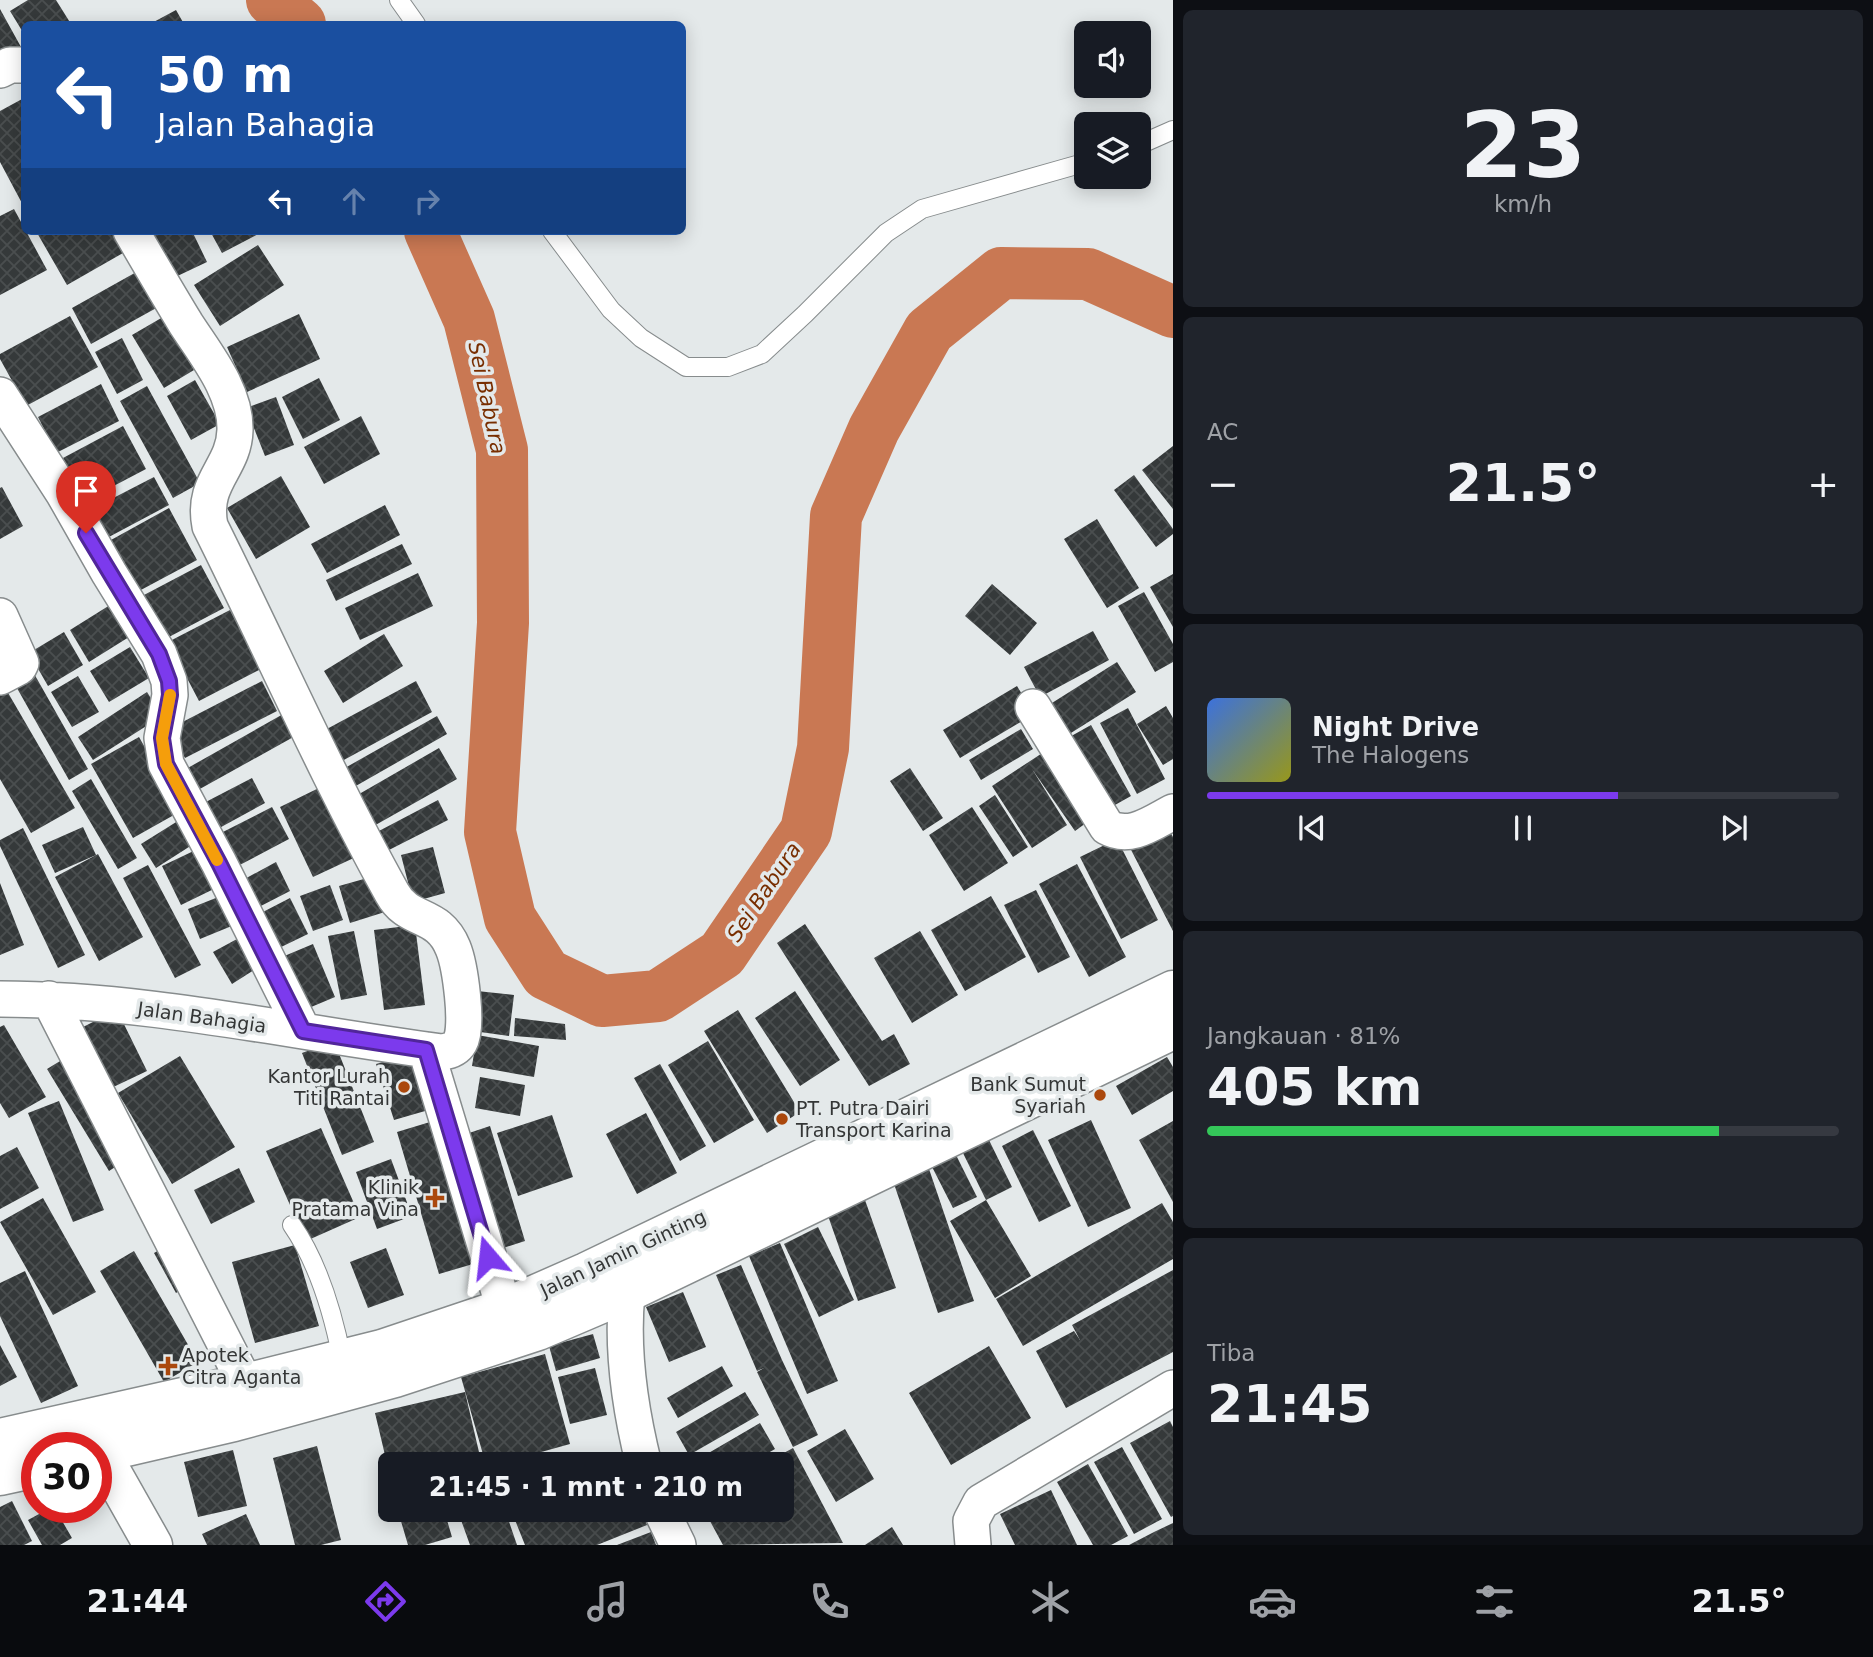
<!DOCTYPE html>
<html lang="id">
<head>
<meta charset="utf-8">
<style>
	:root { --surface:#171b24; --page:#20242c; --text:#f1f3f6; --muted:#9ea1a6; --line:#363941; --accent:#7c3aed }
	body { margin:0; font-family:"DejaVu Sans",sans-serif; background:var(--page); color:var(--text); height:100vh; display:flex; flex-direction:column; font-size:26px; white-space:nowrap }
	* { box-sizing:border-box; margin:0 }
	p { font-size:23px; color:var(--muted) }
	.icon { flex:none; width:38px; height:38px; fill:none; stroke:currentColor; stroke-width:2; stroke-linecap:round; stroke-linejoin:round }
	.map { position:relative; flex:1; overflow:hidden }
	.panel { display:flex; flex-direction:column; gap:10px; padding:10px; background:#0d0f14; width:700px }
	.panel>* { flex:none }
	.banner { position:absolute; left:21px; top:21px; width:665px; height:214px; border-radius:10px; box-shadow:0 4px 18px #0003; background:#1a4fa0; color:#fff; overflow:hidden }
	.tools { position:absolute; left:1074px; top:21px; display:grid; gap:14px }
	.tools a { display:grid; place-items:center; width:77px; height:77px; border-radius:10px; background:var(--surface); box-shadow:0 4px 18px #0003; font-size:35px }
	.speed { position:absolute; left:21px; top:1432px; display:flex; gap:14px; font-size:35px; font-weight:700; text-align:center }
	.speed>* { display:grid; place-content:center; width:91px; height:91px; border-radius:50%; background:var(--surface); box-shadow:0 4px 18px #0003; line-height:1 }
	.speed .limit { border:10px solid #d22; background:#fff; color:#111 }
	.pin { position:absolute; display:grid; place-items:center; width:60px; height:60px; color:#fff; margin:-72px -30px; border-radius:50% 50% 50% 0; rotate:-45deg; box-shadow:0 0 7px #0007 }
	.pin .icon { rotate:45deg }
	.me { position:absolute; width:77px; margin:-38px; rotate:343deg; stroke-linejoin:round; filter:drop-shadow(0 0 5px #0008) }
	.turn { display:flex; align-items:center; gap:24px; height:147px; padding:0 21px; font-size:32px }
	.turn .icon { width:91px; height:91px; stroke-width:2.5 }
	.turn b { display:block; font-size:49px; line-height:60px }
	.lanes { display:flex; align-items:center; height:66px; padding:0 21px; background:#0003; justify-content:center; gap:35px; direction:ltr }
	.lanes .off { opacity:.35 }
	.big { font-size:52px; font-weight:700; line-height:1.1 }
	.panel .card { flex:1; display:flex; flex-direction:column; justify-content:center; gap:10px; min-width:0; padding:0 24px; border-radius:10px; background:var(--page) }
	.panel .dial { align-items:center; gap:0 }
	.dial b { font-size:91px; line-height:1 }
	.song { display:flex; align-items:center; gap:21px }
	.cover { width:84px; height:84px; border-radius:10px; background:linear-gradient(135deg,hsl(220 70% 55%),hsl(60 70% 35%)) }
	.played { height:7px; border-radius:4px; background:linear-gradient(90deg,var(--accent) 65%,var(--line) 65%) }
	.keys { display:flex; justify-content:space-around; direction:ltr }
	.heat { display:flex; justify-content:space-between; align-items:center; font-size:38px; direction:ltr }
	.charge { height:10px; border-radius:5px; background:linear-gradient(90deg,#34c759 81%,var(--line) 0) }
	.trip { position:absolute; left:378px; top:1452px; width:416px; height:70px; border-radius:10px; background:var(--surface); box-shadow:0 4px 18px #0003; font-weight:700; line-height:70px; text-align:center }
	.tab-bar { display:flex; height:112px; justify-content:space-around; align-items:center; background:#090b0e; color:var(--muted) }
	.tab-bar .icon { width:49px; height:49px }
	.tab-bar .active { color:var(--accent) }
	.tab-bar b { font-size:32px; color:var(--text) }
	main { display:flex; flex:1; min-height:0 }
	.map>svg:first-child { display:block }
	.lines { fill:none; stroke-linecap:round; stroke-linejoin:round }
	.river { stroke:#c97853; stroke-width:52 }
	.building { fill:url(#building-cross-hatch) }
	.service-casing { stroke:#878c8d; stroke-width:20 }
	.minor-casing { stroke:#878c8d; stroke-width:38 }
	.tertiary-casing { stroke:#878c8d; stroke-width:41 }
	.primary-casing { stroke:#878c8d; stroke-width:41 }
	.service { stroke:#fff; stroke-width:18 }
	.minor { stroke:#fff; stroke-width:35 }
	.tertiary { stroke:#fff; stroke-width:38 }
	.primary { stroke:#fff; stroke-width:38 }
	.route-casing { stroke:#51269a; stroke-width:18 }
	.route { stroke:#7c3aed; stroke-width:12 }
	.slow { stroke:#f59e0b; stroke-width:12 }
	.poi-dot { fill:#ab480c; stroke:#e4e9ea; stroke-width:2.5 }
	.labels { text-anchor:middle; stroke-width:7; stroke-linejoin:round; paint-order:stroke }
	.street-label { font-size:19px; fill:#343636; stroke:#e4e9ea }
	.poi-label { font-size:19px; fill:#343636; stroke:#e4e9ea; text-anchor:end }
	.water-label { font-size:21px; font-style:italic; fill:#782e00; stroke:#e4e9ea }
</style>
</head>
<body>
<main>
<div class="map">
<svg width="1173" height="1545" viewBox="0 0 1173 1545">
	<defs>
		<pattern id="building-cross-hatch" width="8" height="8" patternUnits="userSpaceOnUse" patternTransform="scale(1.75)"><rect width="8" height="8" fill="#35393a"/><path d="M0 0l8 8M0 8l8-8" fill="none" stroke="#4a4e4f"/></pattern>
	</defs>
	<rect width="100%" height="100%" fill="#e4e9ea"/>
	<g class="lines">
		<path class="river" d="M272,0L300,24
			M430,231L469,319L502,450L503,623L490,832L510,918L546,974L602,1001L658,996L722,954L806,831L823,748L836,516L874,429L929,331L1001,273L1088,274L1173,312"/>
	</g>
	<path class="building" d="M28,0H56L71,24H24V34L10,11Z
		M0,9L21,47L0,59Z
		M176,10L184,24H150Z
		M24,98V207L0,162V111Z
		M14,209L47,270L0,295V216Z
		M36,231H119L130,249L67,285Z
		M147,231H192L207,262L169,280Z
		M210,231H264L222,253Z
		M258,245L284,285L220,326L194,285Z
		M140,270L160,306L91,344L72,308Z
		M299,314L320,359L247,392L227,347Z
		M70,316L98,367L26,406L0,359V354Z
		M163,317L194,370L164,388L132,335Z
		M122,338L143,380L117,394L95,352Z
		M319,378L340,420L303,439L282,397Z
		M195,380L220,424L191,440L167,396Z
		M101,384L119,421L56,453L38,417Z
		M147,386L200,483L173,498L120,401Z
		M276,397L294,445L265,456L246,408Z
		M361,416L380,454L324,484L304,447Z
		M123,426L146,469L85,501L63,458Z
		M1173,446V509L1142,470Z
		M1134,475L1173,529V534L1156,547L1114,490Z
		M281,476L310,527L256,559L227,508Z
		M154,477L169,505L107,538L92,509Z
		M2,487L23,526L0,539V488Z
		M385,505L400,535L327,573L311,544Z
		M169,508L197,560L139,591L111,540Z
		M1097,519L1139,588L1107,608L1064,539Z
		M402,544L412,564L336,601L326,580Z
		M201,565L224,608L167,638L144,595Z
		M418,573L433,606L360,640L345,608Z
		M1173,574V627L1150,587Z
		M992,584L1037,623L1010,655L965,616Z
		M1144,592L1173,644V662L1155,672L1118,606Z
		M118,600L137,632L89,662L70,630Z
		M230,610L261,669L199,701L168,642Z
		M1093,631L1109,660L1040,697L1024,667Z
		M64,632L83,665L48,686L29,653Z
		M384,634L403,666L343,703L324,671Z
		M130,647L149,678L109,702L90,671Z
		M1117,662L1136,692L1063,738L1044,708Z
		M28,663L88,769L69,780L9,674Z
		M78,676L99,712L72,727L51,692Z
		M0,679L75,808L31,833L0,779Z
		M262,681L277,711L185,758L169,729Z
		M416,681L432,712L342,761L325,730Z
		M1017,686L1034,714L960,758L943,730Z
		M147,692L162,716L93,760L78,737Z
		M1166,706L1173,718V759L1163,765L1137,724Z
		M1128,708L1165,779L1137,794L1100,723Z
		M285,713L297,735L198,790L186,769Z
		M437,716L447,734L347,791L336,773Z
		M1091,725L1131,796L1106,810L1066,739Z
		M1021,729L1033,749L981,780L969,760Z
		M139,737L181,811L133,838L91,764Z
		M439,748L457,779L372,827L354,797Z
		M1050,748L1097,815L1075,831L1032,769L1067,825L1032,848L992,786Z
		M910,768L943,818L923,831L890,781Z
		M252,778L265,803L212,832L198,806Z
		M91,779L137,858L118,869L72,791Z
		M325,785L358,856L313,877L280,807Z
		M995,795L1028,847L1013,857L979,806Z
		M438,800L448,820L387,851L377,832Z
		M272,807L289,839L234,868L217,835Z
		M972,807L1008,863L964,891L929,835Z
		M189,814L203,838L156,868L141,844Z
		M1167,826L1173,837V931L1129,846Z
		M83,827L96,855L55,873L42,845Z
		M23,828L85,955L58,968L0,846V840Z
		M1117,839L1158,920L1121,939L1080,857Z
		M202,847L220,886L181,905L162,866Z
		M433,847L445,893L413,902L401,855Z
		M98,854L143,937L99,961L55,877Z
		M276,862L290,891L255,909L241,881Z
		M1077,864L1126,957L1089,977L1039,884Z
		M148,865L201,965L175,978L123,878Z
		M378,875L388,911L350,923L339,886Z
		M0,883L24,945L0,955Z
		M330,885L343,920L313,931L300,896Z
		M1036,890L1070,957L1038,973L1004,905Z
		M226,894L239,923L200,939L188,909Z
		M991,896L1026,957L965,991L931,930Z
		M290,898L308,934L277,949L259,914Z
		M805,924L882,1041L894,1034L910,1064L869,1086L777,943Z
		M415,925L425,1005L384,1010L374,930Z
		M354,931L367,995L341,1000L328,936Z
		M920,931L958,995L912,1023L874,958Z
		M237,939L254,970L232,984L213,952Z
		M313,944L335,997L304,1010L282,957Z
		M477,991L514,995L509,1036L473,1031Z
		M795,991L840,1060L800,1086L755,1018Z
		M117,1010L147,1071L107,1090L77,1030Z
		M738,1010L800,1112L767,1133L704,1031Z
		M515,1018L565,1024L566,1040L514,1036Z
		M4,1025L46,1097L9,1118L0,1103V1027Z
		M477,1035L539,1046L534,1077L472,1066Z
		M334,1041L374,1142L342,1155L302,1053Z
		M708,1041L754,1120L714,1143L668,1065Z
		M414,1053L432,1109L394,1120L376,1064Z
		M180,1056L235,1147L172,1184L118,1093Z
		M1167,1057L1173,1067V1091L1132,1115L1116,1086Z
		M65,1058L126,1160L109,1171L47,1069Z
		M660,1064L706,1146L680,1161L634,1078Z
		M480,1077L525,1085L520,1116L475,1108Z
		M59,1101L104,1210L73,1222L28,1113Z
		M646,1113L677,1173L637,1194L606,1134Z
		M552,1115L573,1177L518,1196L497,1133Z
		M1091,1120L1131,1208L1088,1227L1048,1140Z
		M1173,1121V1202L1139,1140Z
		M430,1122L473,1264L439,1274L397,1132Z
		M490,1126L525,1241L503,1248L469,1133Z
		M321,1128L360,1217L306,1241L266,1151Z
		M1033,1130L1071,1206L1039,1222L1002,1146Z
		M988,1138L1012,1187L986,1200L962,1151Z
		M17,1147L39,1188L0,1209V1156Z
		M953,1149L977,1197L953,1208L929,1161Z
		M391,1159L412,1216L377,1229L356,1172Z
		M239,1168L255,1202L211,1224L194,1190Z
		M929,1169L974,1301L938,1313L893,1181Z
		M43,1198L96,1292L53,1315L0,1222Z
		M865,1200L896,1288L858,1301L827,1213Z
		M986,1200L1031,1276L995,1298L950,1221Z
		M1162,1203L1173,1222V1259L1023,1346L996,1299Z
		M818,1227L854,1300L819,1317L784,1244Z
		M780,1243L838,1381L807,1394L749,1256Z
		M168,1245L190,1285L176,1293L154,1253Z
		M295,1245L319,1326L255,1343L232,1262Z
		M386,1248L404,1295L368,1308L350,1262Z
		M134,1251L198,1362L164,1382L100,1271Z
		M741,1265L782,1360L818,1435L793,1447L757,1372L764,1368L757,1371L716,1275Z
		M1173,1270V1352L1066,1408L1036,1351L1074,1331L1080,1340L1072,1325Z
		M25,1271L78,1386L41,1403L0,1316V1283Z
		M683,1292L706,1347L669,1362L646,1307Z
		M593,1334L600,1358L556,1371L549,1346Z
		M0,1345L17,1377L0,1386Z
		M989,1346L1031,1418L951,1465L909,1393Z
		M545,1354L570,1444L495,1465H486L461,1377Z
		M722,1366L733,1386L678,1418L667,1398Z
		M595,1368L607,1415L570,1424L558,1377Z
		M465,1392L482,1465H390L389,1472L375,1413Z
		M745,1392L759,1415L689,1455L676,1432Z
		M1170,1421L1173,1427V1516L1171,1517L1130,1443Z
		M760,1423L775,1449L747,1465H688Z
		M845,1429L874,1479L836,1502L807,1451Z
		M317,1446L341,1540L321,1545H295L273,1458Z
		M1122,1447L1162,1519L1134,1534L1094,1462Z
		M793,1448L843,1543L723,1545L704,1510H782V1465H762Z
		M233,1450L247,1506L198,1517L184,1462Z
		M618,1455L622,1465H594Z
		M1088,1464L1128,1536L1111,1545H1093L1057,1482Z
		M1051,1490L1077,1545H1015L1000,1514Z
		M12,1501L32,1541L24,1545H0V1507Z
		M52,1507H54L72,1538L60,1545H42L28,1520Z
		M444,1510L452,1537L425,1545H408L398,1511Z
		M489,1510H505L517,1545H470L461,1520Z
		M511,1510H641L647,1525L597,1545H525Z
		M246,1514L260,1545H207L202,1534Z
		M1173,1523V1545H1129L1154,1532Z
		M892,1527L903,1545H865Z
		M651,1532L656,1545H617Z"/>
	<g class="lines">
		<g class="service-casing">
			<path id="service" d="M399,0L416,24
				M1139,145L1173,130
				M552,231L611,310L641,338L686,367H728L762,354L805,314L886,233L922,209L1087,162
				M292,1225C319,1264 333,1313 342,1359"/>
		</g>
		<g class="minor-casing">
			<path id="minor" d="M0,70L10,65H24
				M0,395L64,494L109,573L159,654L169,681L170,695L162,738L166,764L219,863L303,1031
				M0,616L21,663L19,667L0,677
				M1033,707L1107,827C1130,840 1152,823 1173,812
				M0,999C149,999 295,1033 442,1052C450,1051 456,1049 460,1042C469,1027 460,965 453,948C438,911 409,924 392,893C326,774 271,648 210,526C201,481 234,469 235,430C236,391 206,355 186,324C167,293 149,262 131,231
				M49,999L245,1383
				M426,1050L504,1308
				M627,1293C621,1351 630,1409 644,1465
				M661,1510L678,1545
				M973,1545L971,1521L981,1502L1173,1388"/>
		</g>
		<g class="tertiary-casing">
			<path id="tertiary" d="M88,1424L101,1453L153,1545"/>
		</g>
		<g class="primary-casing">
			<path id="primary" d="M0,1438L245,1383L382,1349L504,1308L586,1272L1173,990
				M96,1454L234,1422L395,1378L538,1331L627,1293L1173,1030
				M0,1476L37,1468"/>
		</g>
		<use href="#service" class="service"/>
		<use href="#minor" class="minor"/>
		<use href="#tertiary" class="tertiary"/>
		<use href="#primary" class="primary"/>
	</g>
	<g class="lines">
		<g class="route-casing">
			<path id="route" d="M86,533L159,654L169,681L170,695L162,738L166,764L219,863L303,1031L426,1050L488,1257"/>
		</g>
		<use href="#route" class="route"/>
		<path class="slow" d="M170,695L162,738L166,764L217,860"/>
	</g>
	<g class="poi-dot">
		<circle cx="404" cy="1087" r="7"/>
		<circle cx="1100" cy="1095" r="7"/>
		<circle cx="782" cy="1119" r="7"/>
		<path d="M431.5 1187.5h7v7h7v7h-7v7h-7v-7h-7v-7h7z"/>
		<path d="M164.5 1355.5h7v7h7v7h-7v7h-7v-7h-7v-7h7z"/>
	</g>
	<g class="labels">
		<g class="street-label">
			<text transform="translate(202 1017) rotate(8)" y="7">Jalan Bahagia</text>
			<text transform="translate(623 1253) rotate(-25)" y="7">Jalan Jamin Ginting</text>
		</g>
		<g class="poi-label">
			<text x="390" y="1083">Kantor Lurah<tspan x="390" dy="22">Titi Rantai</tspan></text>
			<text x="1086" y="1091">Bank Sumut<tspan x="1086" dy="22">Syariah</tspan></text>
			<text x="796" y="1115" text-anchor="start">PT. Putra Dairi<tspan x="796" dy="22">Transport Karina</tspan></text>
			<text x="419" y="1194">Klinik<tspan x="419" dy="22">Pratama Vina</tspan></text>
			<text x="182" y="1362" text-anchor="start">Apotek<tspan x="182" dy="22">Citra Aganta</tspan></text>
		</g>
		<g class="water-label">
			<text transform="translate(487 398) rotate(78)" y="7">Sei Babura</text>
			<text transform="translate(764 892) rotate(-56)" y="7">Sei Babura</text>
		</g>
	</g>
</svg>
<div class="tools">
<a><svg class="icon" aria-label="sound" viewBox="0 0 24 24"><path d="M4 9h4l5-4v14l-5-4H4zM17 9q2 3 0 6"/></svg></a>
<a><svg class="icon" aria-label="layers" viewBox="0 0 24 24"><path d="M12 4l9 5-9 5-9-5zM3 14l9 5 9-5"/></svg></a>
</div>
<div class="speed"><div class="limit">30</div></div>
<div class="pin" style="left:86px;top:533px;background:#d93025"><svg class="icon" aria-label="arrive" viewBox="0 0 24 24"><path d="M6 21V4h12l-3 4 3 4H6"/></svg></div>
<svg class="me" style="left:488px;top:1257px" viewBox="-20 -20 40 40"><path d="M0-17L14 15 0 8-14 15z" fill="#7c3aed" stroke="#fff" stroke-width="4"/></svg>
<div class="trip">21:45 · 1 mnt · 210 m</div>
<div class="banner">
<div class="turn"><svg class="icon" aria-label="left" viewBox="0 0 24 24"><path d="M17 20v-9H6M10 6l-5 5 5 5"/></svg><div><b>50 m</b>Jalan Bahagia</div></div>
<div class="lanes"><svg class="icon" aria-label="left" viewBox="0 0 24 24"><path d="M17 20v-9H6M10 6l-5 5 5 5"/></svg><svg class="icon off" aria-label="ahead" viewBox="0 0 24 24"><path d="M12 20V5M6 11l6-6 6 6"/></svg><svg class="icon off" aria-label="right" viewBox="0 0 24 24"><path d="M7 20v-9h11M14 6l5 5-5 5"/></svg></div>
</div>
</div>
<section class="panel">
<div class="card dial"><b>23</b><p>km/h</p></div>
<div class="card"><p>AC</p>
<div class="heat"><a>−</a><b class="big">21.5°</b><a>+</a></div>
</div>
<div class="card">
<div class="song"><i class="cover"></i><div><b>Night Drive</b><p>The Halogens</p></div></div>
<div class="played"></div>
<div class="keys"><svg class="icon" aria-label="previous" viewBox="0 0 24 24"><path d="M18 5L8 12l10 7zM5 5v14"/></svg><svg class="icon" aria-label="pause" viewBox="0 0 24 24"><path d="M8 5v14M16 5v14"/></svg><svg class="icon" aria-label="next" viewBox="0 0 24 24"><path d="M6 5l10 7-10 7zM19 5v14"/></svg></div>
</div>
<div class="card"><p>Jangkauan · 81%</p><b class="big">405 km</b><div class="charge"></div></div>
<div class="card"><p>Tiba</p><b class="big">21:45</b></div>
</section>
</main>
<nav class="tab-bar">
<b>21:44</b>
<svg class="icon active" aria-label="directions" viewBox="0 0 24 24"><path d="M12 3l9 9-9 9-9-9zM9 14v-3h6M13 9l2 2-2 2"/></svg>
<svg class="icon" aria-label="music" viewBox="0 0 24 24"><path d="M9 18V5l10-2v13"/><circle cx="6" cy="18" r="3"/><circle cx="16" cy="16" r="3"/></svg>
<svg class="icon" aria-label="phone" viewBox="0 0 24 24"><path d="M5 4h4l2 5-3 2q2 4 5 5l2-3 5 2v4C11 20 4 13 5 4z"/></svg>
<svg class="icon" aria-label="climate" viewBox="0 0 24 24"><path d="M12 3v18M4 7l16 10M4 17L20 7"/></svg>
<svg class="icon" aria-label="car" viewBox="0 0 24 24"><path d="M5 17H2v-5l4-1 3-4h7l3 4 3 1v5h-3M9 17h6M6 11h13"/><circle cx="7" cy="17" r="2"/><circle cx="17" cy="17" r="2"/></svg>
<svg class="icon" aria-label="filters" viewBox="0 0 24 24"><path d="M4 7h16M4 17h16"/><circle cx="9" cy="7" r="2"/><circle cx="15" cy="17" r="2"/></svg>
<b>21.5°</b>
</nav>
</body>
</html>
